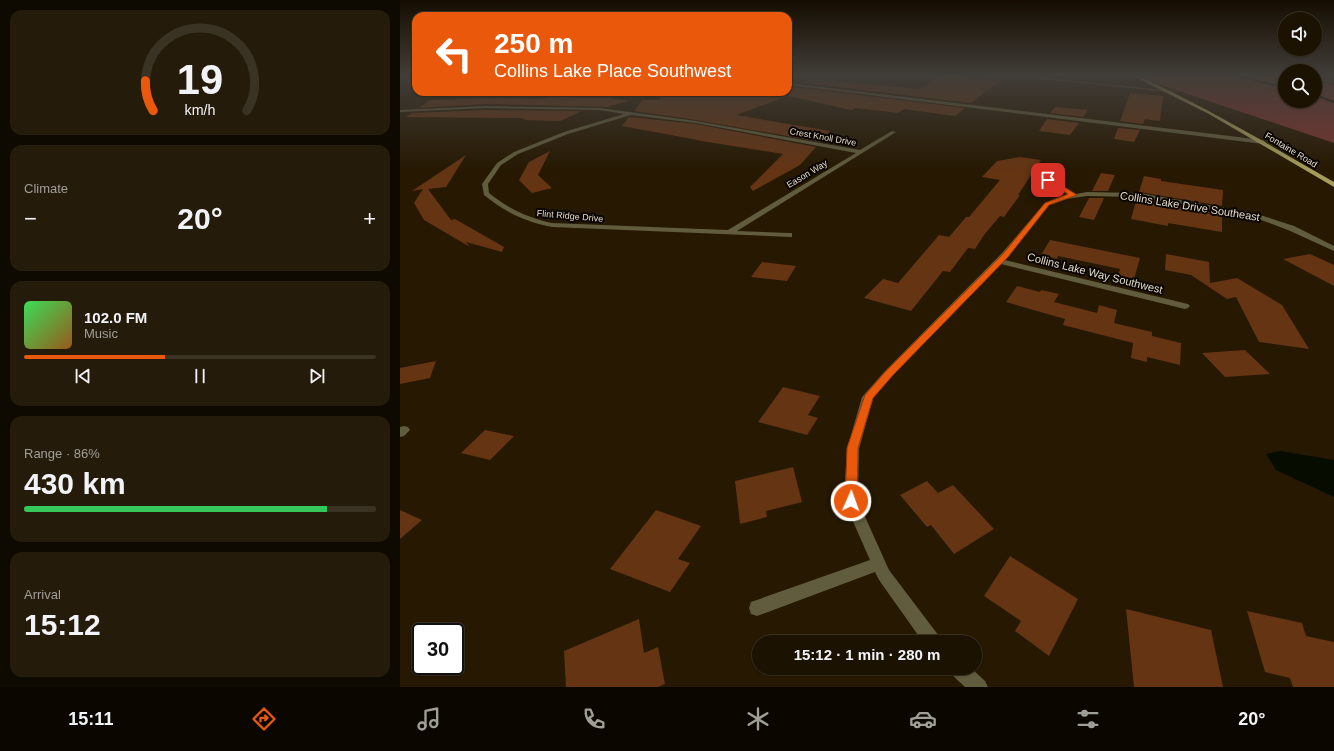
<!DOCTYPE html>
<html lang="en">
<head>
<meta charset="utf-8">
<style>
	:root { --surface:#1c1201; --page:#251b0b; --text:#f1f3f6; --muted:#a09e99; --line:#3a3223; --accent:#ea580c }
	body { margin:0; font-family:Helvetica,sans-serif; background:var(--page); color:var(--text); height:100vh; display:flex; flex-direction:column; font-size:15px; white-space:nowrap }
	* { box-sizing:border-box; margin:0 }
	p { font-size:13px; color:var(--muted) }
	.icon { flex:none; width:22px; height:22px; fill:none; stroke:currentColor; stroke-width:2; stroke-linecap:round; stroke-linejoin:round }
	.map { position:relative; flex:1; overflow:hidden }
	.side { display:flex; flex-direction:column; gap:10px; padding:10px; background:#0f0a01; width:400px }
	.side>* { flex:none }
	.banner { position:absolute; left:12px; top:12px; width:380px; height:84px; border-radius:12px; box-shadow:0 1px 3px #0004,0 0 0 1px var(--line); background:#ea580c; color:#fff; overflow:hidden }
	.controls { position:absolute; left:878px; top:12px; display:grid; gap:8px }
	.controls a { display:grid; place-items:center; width:44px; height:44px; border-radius:50%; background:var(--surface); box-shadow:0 1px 3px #0004,0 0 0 1px var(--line); font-size:20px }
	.speed { position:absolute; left:12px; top:623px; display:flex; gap:8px; font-size:20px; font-weight:700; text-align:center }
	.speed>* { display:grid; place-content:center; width:52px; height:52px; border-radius:50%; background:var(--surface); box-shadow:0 1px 3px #0004,0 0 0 1px var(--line); line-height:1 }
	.speed .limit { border:2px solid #111; border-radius:6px; background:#fff; color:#111 }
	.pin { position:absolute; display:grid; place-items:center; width:34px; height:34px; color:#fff; margin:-17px; border-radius:8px; box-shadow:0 2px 6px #0006 }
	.me { position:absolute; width:44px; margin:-22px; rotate:2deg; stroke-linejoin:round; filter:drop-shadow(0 0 3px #0008) }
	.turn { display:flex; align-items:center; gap:14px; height:84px; padding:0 16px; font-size:18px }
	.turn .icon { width:52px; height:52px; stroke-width:2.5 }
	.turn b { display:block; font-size:28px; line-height:34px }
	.big { font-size:30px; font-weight:700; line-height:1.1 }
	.side .widget { flex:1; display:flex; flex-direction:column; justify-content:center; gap:6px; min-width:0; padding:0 14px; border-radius:12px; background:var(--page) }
	.side .dial { align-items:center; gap:0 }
	.dial svg { height:104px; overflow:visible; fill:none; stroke:var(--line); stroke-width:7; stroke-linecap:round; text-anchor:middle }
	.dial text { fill:var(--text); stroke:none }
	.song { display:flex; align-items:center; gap:12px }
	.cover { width:48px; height:48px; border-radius:6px; background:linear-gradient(135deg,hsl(130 70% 55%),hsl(30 70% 35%)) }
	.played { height:4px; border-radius:2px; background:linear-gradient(90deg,var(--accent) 40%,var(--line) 40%) }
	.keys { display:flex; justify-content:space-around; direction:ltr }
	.heat { display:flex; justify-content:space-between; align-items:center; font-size:22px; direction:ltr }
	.charge { height:6px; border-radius:3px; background:linear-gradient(90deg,#34c759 86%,var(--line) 0) }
	.trip { position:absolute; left:352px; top:635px; width:230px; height:40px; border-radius:20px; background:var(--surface); box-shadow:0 1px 3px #0004,0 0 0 1px var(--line); font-weight:700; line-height:40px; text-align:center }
	.tabs { display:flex; height:64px; justify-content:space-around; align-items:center; background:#0b0700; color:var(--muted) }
	.tabs .icon { width:28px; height:28px }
	.tabs .selected { color:var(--accent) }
	.tabs b { font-size:18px; color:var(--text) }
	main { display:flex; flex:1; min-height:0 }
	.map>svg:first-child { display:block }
	.forest { fill:#7c342e }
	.water { fill:#060c00 }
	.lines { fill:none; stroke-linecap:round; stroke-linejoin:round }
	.stream { stroke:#060c00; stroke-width:2 }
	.building { fill:#643413 }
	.minor { fill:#605c3d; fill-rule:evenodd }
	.major { fill:#a79d5b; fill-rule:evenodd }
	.rail { stroke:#b5aa9a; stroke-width:1; stroke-dasharray:2 2; stroke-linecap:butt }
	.route { fill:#ea580c; stroke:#983908 }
	.labels { text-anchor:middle; stroke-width:4; stroke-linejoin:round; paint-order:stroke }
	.far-street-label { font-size:9px; fill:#e3d9cb; stroke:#0a0501 }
	.street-label { font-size:11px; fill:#e3d9cb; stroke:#0a0501 }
</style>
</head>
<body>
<main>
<section class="side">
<div class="widget dial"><svg viewBox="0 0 100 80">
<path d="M14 69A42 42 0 1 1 86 69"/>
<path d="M14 69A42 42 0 0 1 8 46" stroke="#ea580c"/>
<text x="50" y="56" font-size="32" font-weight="700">19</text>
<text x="50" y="72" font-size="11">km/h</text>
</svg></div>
<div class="widget"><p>Climate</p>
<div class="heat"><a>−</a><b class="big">20°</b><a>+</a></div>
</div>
<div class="widget">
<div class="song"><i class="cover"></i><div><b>102.0 FM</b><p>Music</p></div></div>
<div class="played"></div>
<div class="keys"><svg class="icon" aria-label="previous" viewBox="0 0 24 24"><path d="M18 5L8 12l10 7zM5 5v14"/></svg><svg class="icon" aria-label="pause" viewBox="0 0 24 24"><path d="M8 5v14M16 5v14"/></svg><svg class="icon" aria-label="next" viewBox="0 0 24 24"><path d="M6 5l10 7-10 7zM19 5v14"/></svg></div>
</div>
<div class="widget"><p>Range · 86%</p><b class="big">430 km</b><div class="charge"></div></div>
<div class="widget"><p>Arrival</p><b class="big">15:12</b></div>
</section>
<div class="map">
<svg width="934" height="687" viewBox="0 0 934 687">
	<rect width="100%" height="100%" fill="#261801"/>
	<path class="forest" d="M731,75H885V101H915V80L934,85V143Z"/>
	<path class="water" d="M880,451L934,460V497L876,470L866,454Z"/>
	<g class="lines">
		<path class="stream" d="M831,75L885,87
			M915,95L934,102"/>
	</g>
	<path class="building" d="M542,75L600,81L571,103L402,83L413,79L520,89Z
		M393,87L565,108L555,116L504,109L498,113L456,108L451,110L388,96L336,115L430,131L421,142L296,120L234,111L242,100H260V92H388V89Z
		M730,93L763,96L760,121L745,119L743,124L720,121Z
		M152,97L214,98L212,99L227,100L228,101L207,107L86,104L19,108L30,100L97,98L138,99Z
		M655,107L688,110L683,117L650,113Z
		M86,110L182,111L160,121L123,120L126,119H122L124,118L6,117L12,113Z
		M229,117L296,124L416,147L400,165L353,191L350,187L383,154L296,140H298L222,126Z
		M647,119L679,123L670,135L639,131Z
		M718,128L740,130L734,142L714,139Z
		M150,151L138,175L152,188L132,193L119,180L129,162Z
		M66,155L46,187L28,189L51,220L55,219L104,247L102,252L66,242L70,247L24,220L14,203L23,189L12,191Z
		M620,157L641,160L618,195H620L604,217L600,216L584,235L575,249L568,248L550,272L543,271L511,311L464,298L483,279L498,283L539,235L549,237L566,217H569L600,180L582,177L597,161Z
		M701,173L715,175L708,191H692Z
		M744,176L761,179V181L823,190L822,206L739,192Z
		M689,198H704L694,220L679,217Z
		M737,198L822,213V232L768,223V226L731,219Z
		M650,240L740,258L734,279L718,276L720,269L658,256L657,259L641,255Z
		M766,254L809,262L810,283L837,278L882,305L909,349L859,342L836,297L827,299L791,275L765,270Z
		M910,254L934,265V286L883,259Z
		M362,262L396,266L387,281L351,277Z
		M617,286L640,292L641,290L659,294L654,302L697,313L699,305L717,310L714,323L752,332V336L781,343L780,365L747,357V362L731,358L733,343L663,325L665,319L606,302Z
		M845,350L870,374L825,377L802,353Z
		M36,361L30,378L0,384V368Z
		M383,387L420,396L408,415L418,418L407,435L358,422Z
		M85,430L114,436L90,460L61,453Z
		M393,467L402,502L366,511L367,517L340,524L335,481Z
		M527,481L538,493L553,485L594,529L554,554L531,525L527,527L500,495Z
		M0,510L22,520L0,539Z
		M256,510L301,526L278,559L290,563L270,592L210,569Z
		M610,556L678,599L649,656L615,631L621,621L584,596Z
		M726,609L811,630L823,687H734Z
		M847,611L902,623L906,636L934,642V687H893L890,678L865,672Z
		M239,619L244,653L258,647L265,684L258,687H166L164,651Z"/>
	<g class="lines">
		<path class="minor" d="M398,75H403L388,81V79Z
			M604,75H616L772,91L770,92Z
			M388,83L863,140L866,142L863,144L388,85Z
			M86,106L200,108L296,121L460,150L492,131L496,132L337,231L389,233H392V237L152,227C125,222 105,212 84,195L82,184L97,163L114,152L164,132L224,114L200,110L86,108L0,112V110ZM231,115L296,123L456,153L328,230L152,223C128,218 109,209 89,193L88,184L101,165L118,154L168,134Z
			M646,179H650L676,194L687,192L739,193L854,213L894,226L934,246V251L888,230L853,217L739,197L687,196L666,199L649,205L605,260L788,304L790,306L788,308L785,309L601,264L493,375L473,398L459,449L458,501L489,570L539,636L542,642H523L479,580L475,572L357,616L351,614L349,608L351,602L470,560L444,501L447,449L462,397L485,371L602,253L645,203L669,195L646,181Z
			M4,426L8,427L10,430L4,436L0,437V427Z
			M548,668H571L585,681L588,687H565L551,674Z"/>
		<path class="major" d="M731,75H736C805,106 869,145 934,182V187L809,114Z"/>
		<path class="rail" d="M915,78L934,83"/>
	</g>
	<linearGradient id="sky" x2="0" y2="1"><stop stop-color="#150d01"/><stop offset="0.44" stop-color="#413d38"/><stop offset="1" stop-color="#413d38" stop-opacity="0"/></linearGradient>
	<rect width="934" height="171" fill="url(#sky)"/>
	<path class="route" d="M646,178H650L677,195L649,205L608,257L493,375L473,398L458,448L457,501L455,504L451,506L446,504L445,501L447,448L465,395L486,371L603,254L645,203L668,194L646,181Z"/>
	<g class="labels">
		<g class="far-street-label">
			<text transform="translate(423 137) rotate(10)" y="3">Crest Knoll Drive</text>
			<text transform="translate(891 150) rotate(31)" y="3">Fontaine Road</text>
			<text transform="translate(407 174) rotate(-31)" y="3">Eason Way</text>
			<text transform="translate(170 216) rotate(5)" y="3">Flint Ridge Drive</text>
		</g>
		<g class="street-label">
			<text transform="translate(790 206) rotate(9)" y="4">Collins Lake Drive Southeast</text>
			<text transform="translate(695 273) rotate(14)" y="4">Collins Lake Way Southwest</text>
		</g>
	</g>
</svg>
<div class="controls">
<a><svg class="icon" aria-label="sound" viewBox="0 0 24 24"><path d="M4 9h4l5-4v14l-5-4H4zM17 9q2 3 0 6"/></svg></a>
<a><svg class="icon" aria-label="search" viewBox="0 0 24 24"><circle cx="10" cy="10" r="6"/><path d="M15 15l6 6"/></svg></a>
</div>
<div class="speed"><div class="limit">30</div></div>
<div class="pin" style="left:648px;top:180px;background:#d93025"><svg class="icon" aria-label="arrive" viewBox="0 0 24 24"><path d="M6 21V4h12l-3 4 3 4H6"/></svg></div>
<svg class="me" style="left:451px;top:501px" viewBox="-20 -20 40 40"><circle r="17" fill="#ea580c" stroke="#fff" stroke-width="3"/><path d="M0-11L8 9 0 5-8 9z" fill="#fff"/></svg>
<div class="trip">15:12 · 1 min · 280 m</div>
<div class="banner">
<div class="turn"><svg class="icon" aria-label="left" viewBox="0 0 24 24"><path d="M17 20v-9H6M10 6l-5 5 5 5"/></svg><div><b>250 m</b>Collins Lake Place Southwest</div></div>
</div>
</div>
</main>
<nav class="tabs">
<b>15:11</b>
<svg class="icon selected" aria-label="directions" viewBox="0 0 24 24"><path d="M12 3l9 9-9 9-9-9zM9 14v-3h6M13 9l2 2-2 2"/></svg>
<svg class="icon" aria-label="music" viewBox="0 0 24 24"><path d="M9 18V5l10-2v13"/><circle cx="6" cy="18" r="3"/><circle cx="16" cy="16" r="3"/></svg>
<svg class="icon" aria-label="phone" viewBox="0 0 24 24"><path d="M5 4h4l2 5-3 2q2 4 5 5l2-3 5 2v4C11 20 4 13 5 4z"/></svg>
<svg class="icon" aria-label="climate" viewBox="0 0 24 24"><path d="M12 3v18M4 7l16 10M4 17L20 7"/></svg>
<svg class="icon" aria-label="car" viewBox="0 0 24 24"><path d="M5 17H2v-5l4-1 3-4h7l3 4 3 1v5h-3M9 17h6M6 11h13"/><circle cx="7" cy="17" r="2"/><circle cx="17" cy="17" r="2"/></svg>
<svg class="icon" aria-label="filters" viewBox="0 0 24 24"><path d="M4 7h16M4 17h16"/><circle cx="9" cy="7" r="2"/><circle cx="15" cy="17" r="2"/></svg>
<b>20°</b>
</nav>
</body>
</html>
